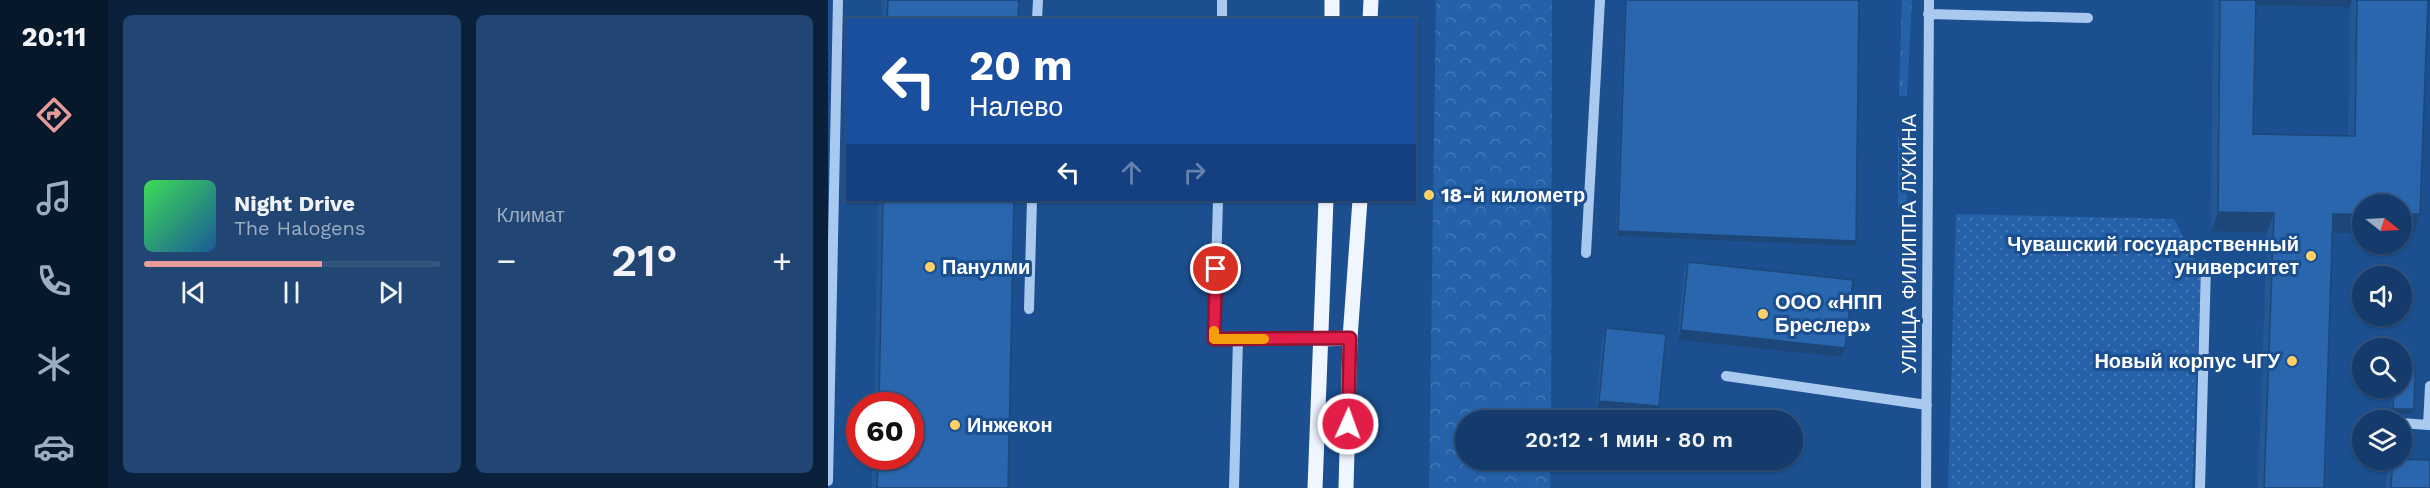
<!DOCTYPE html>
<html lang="ru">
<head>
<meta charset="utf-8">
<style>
	:root { --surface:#143b6b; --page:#214673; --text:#f1f3f6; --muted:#9dadc1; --line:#33557e; --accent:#e69b98 }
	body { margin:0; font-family:"Work Sans",sans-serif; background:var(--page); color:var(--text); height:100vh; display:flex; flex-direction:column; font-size:22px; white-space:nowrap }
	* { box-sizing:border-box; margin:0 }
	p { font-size:20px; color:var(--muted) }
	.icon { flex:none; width:33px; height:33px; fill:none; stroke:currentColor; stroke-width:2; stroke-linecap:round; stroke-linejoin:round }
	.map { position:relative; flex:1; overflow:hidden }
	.sheet { display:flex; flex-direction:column; gap:15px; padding:15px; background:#0b203b; width:720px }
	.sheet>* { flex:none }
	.top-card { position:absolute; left:18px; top:18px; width:570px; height:183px; border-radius:0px; box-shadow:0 2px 4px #0004,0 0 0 2px var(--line); background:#1a4fa0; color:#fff; overflow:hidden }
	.needle { width:39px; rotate:108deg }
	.controls { position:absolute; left:1524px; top:194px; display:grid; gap:12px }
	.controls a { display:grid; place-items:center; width:60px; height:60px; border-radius:50%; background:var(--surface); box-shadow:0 2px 4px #0004,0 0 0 2px var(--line); font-size:30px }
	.speed { position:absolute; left:18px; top:392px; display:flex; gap:12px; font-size:30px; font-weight:700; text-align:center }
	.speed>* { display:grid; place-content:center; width:78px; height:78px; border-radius:50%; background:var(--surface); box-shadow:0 2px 4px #0004,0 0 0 2px var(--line); line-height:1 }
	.speed .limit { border:9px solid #d22; background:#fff; color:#111 }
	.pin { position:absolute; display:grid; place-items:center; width:51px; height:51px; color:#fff; margin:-26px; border:3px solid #fff; border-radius:50%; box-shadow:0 2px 6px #0007 }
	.me { position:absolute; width:66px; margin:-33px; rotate:2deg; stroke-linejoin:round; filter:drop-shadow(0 0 4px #0008) }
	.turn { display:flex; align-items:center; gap:21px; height:126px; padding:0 24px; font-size:27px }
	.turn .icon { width:78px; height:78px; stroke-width:2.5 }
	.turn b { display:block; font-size:42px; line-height:51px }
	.lanes { display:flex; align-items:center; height:57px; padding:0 24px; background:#0003; justify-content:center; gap:30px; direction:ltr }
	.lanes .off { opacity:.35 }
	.big { font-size:45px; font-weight:600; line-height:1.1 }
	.sheet .widget { flex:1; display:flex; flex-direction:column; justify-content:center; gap:9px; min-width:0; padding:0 21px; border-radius:9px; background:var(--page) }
	.song { display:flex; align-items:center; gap:18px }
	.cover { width:72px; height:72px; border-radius:9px; background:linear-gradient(135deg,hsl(130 70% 55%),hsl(210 70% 35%)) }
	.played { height:6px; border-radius:3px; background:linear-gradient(90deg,var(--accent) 60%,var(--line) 60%) }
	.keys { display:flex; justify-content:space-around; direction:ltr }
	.heat { display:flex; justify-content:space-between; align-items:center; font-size:33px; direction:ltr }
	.sheet .tiles { flex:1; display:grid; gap:15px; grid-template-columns:repeat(2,1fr) }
	.trip { position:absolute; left:627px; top:410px; width:348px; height:60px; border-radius:30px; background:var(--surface); box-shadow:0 2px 4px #0004,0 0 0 2px var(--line); font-weight:600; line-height:60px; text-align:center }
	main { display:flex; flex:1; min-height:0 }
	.tabs { display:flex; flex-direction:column; width:108px; justify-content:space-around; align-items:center; background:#08182b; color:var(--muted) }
	.tabs .icon { width:42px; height:42px }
	.tabs .selected { color:var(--accent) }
	.tabs b { font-size:27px; color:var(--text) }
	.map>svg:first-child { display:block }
	.grass { fill:url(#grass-tufts) }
	.forest { fill:url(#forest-crowns) }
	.park { fill:url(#park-dots) }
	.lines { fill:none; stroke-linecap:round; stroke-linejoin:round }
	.minor { stroke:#a9c9ee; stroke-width:10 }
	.major { stroke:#f0f6ff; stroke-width:15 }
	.wall { fill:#245895; fill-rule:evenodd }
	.shaded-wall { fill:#1d4779 }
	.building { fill:#2a66ad; stroke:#1d4779; stroke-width:1.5 }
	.route-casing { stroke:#92132f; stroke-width:15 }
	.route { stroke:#e11d48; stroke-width:10 }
	.slow { stroke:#f59e0b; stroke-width:10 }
	.poi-dot { fill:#ffd166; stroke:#1b4f8f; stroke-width:2 }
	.labels { text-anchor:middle; stroke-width:6; stroke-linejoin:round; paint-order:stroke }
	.poi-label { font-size:20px; font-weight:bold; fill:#fff; stroke:#1b4f8f; text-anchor:start }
	.street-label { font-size:20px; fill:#fff; stroke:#1b4f8f }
</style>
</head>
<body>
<main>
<nav class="tabs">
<b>20:11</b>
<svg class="icon selected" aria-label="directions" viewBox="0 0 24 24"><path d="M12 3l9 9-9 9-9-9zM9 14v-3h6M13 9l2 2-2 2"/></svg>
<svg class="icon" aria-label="music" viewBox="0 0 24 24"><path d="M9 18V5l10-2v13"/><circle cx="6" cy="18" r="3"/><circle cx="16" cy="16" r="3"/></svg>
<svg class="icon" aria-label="phone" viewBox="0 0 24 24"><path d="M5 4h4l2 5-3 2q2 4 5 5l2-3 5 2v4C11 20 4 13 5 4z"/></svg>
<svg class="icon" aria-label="climate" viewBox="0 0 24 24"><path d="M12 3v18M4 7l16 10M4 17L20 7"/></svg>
<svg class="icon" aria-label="car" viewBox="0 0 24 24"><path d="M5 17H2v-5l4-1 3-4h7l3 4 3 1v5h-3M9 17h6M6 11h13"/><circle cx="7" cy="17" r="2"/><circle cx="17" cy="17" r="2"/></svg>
</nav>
<section class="sheet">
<div class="tiles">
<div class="widget">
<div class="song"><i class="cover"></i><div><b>Night Drive</b><p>The Halogens</p></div></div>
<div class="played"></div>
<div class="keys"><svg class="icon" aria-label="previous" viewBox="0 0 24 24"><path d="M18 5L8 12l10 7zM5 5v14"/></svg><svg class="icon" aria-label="pause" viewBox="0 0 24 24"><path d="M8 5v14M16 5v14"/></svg><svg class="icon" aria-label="next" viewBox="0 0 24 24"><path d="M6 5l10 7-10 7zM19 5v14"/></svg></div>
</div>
<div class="widget"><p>Климат</p>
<div class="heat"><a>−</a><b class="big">21°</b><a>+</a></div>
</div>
</div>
</section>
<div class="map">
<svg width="1602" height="488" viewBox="0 0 1602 488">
	<defs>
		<pattern id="grass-tufts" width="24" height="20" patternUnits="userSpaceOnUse" patternTransform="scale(1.5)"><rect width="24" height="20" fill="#2461a8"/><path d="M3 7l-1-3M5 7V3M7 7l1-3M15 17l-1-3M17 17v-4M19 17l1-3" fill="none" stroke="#4579b5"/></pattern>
		<pattern id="forest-crowns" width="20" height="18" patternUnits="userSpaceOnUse" patternTransform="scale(1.5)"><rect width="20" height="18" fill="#2461a8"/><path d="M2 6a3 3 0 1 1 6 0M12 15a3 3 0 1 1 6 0" fill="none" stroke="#4579b5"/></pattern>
		<pattern id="park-dots" width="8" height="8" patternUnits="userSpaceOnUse" patternTransform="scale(1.5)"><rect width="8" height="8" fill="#2461a8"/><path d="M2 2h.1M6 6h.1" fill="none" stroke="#4579b5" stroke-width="1.8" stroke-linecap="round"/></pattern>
	</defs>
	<rect width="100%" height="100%" fill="#1b4f8f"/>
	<path class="grass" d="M1074,0H1084L1079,96H1071Z
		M1078,135L1079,210L1070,208V137Z"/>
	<path class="forest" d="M608,0H724L723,420H638V459H723L722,488H601Z"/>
	<path class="park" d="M1128,214L1346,219L1373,270L1364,488H1120Z"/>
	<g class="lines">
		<path class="minor" d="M1100,14L1260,18
			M209,20L210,0
			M394,20V0
			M390,200L386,339H493
			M758,253L772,0
			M201,309L204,200
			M898,376L1099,405
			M1602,386L1600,425H1602
			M1574,423L1600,425
			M0,481L10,0
			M406,488L410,339
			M1098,488L1101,0
			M1372,488L1378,265"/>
		<path class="major" d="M504,20V0
			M542,20L543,0
			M493,339L522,338
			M487,488L498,200
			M518,488L522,338L532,200"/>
	</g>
	<path class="wall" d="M54,0H191L190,20H54Z
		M797,0H1031L1026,246L788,236Z
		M1385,0H1600L1585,234L1534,204V233H1504L1496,488H1430L1439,233L1383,231ZM1428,5L1522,7L1520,136L1425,134Z
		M50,200H186L180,488H44V456H82V405H46Z
		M860,262L1017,348L1014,357L849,340L856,271Z
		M778,328L827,419L767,414L774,341Z
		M1564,387H1574L1586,409L1584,414H1563Z
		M1565,459L1602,488H1557L1558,478Z"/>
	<path class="shaded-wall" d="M1423,0H1524L1522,7L1421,5Z
		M1390,212L1446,213L1439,233L1383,231Z
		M1505,214H1534V233H1498Z
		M1574,214H1592L1585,234L1574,233Z
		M790,231L1028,241L1026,246L788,236Z
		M853,330L1017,348L1014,357L849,340Z
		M771,401L831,406L827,419L767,414Z
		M1565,409H1586L1584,414H1563Z"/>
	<path class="building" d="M60,0H191L190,20H59Z
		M798,0H1031L1028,241L790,231Z
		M1392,0H1428L1425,134L1527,136L1529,0H1600L1592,214H1574V204H1534V214H1505L1496,488H1436L1446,213L1390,212Z
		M55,200H186L180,488H49L50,456H82V405H51Z
		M860,262L1025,280L1017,348L853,330Z
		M778,328L838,334L831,406L771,401Z
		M1574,367L1587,368L1586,409H1565L1566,387H1574Z
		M1565,459L1602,460V488H1563Z"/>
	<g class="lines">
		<g class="route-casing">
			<path id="route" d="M388,269L386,339L522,338L520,424"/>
		</g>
		<use href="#route" class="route"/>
		<path class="slow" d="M386,331V339H436"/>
	</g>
	<g class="poi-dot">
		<circle cx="601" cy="195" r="6"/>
		<circle cx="1483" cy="256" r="6"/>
		<circle cx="102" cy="267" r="6"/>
		<circle cx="935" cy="314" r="6"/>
		<circle cx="1464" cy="361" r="6"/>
		<circle cx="127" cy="425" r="6"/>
	</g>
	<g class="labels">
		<g class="poi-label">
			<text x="613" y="202">18-й километр</text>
			<text x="1471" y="251" text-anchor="end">Чувашский государственный<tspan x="1471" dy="23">университет</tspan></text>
			<text x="114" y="274">Панулми</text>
			<text x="947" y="309">ООО «НПП<tspan x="947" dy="23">Бреслер»</tspan></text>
			<text x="1452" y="368" text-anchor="end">Новый корпус ЧГУ</text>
			<text x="139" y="432">Инжекон</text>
		</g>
		<g class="street-label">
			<text transform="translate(1081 244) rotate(-90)" y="7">УЛИЦА ФИЛИППА ЛУКИНА</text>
		</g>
	</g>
</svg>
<div class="controls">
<a><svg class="needle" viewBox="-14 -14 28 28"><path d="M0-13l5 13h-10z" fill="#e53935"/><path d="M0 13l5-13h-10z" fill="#9dadc1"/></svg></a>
<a><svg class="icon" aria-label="sound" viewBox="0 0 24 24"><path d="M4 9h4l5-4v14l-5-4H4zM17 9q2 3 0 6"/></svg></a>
<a><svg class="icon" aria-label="search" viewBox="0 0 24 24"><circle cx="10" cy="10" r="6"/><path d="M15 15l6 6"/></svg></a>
<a><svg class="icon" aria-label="layers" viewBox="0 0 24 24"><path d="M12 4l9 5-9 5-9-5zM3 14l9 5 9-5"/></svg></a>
</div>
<div class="speed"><div class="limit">60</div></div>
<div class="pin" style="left:388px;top:269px;background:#d93025"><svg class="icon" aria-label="arrive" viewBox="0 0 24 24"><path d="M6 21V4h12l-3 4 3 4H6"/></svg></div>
<svg class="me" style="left:520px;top:424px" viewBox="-20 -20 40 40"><circle r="17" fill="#e11d48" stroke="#fff" stroke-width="3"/><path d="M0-11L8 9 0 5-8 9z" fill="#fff"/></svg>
<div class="trip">20:12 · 1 мин · 80 m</div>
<div class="top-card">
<div class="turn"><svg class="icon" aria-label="left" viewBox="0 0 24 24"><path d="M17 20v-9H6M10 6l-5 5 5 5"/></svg><div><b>20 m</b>Налево</div></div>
<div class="lanes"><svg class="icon" aria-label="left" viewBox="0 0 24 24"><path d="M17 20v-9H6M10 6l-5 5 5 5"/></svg><svg class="icon off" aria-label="ahead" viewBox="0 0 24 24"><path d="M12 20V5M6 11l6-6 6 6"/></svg><svg class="icon off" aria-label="right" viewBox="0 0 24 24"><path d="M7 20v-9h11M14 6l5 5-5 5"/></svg></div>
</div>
</div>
</main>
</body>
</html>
